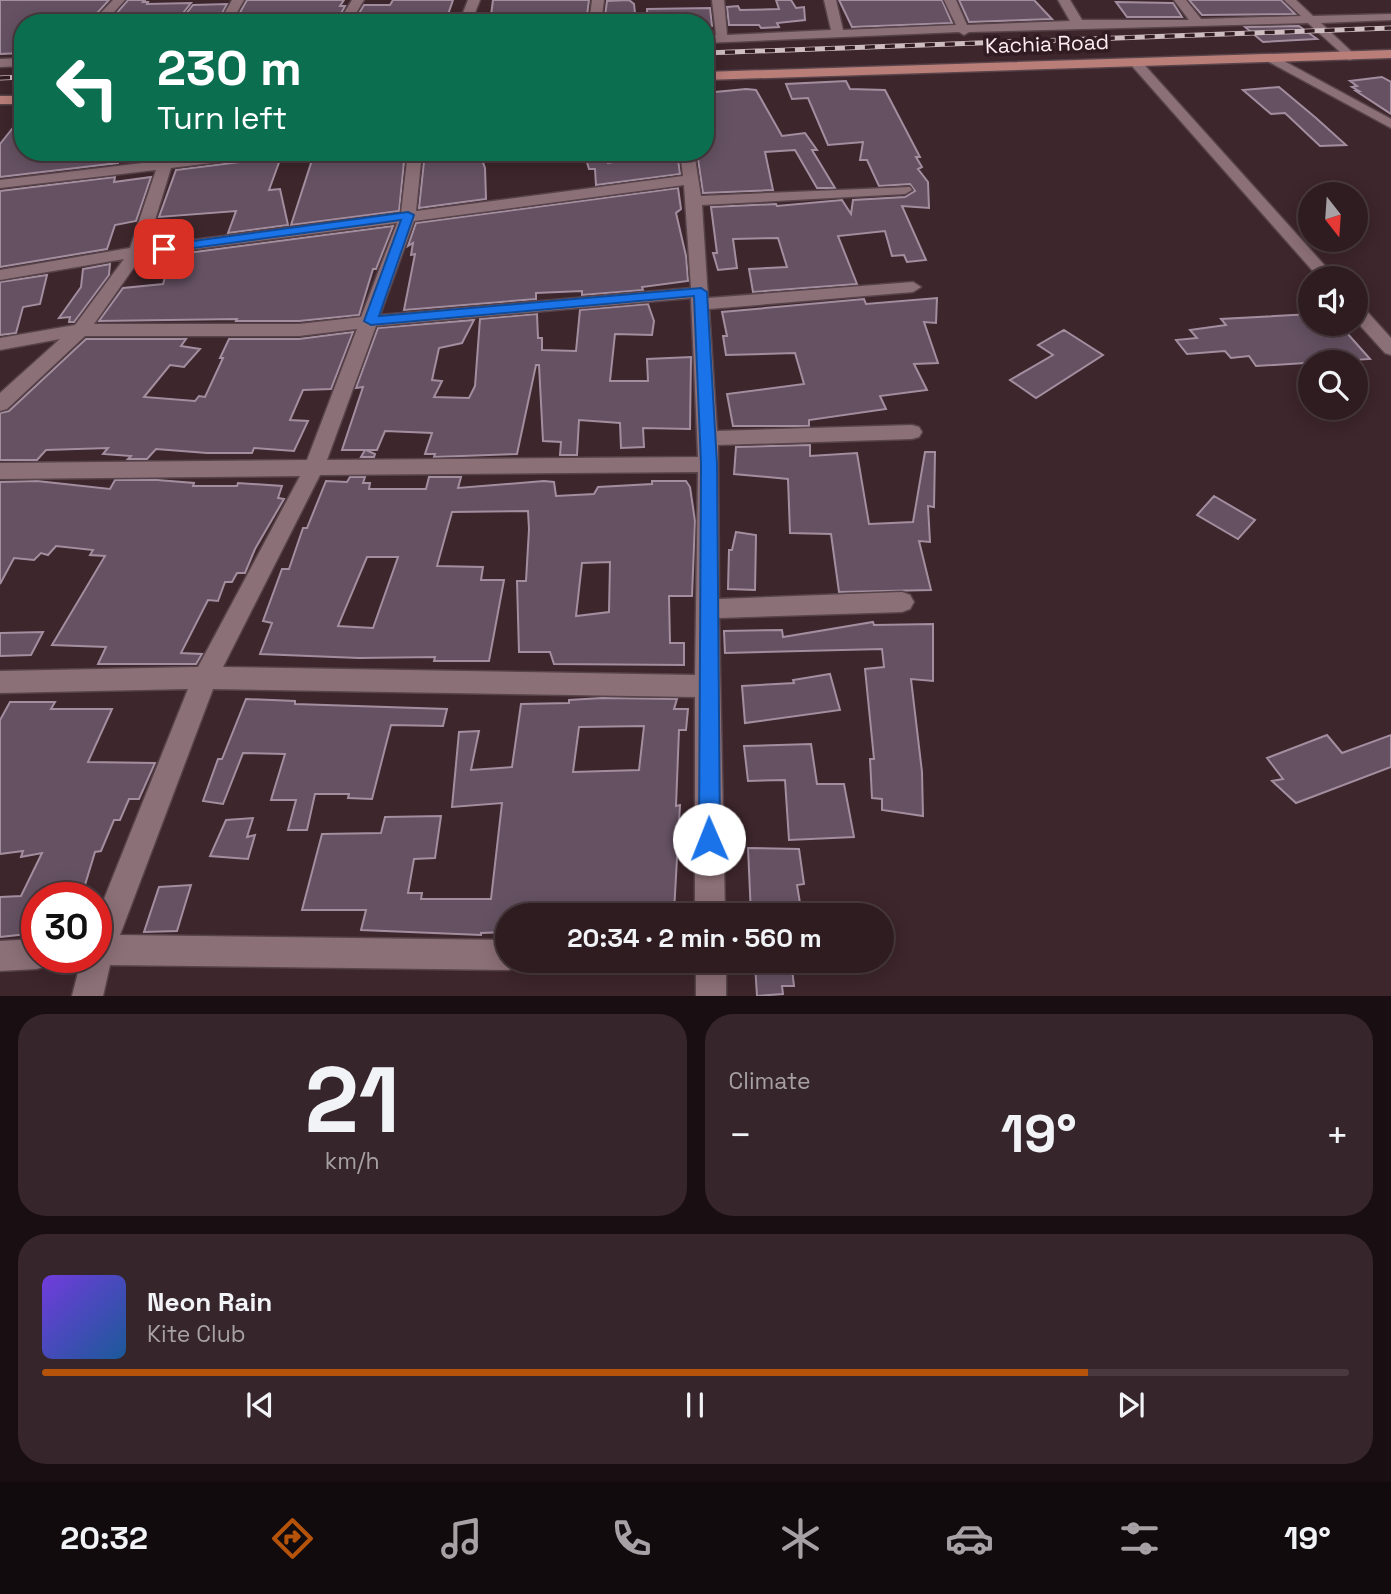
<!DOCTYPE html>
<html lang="en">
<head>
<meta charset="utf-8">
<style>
	:root { --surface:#2e1c21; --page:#36252a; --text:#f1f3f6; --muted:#a7a1a5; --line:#493a3f; --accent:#b45309 }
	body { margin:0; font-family:"Space Grotesk",sans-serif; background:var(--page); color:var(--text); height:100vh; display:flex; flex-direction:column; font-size:26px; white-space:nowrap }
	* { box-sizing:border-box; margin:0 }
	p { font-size:23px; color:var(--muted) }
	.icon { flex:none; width:38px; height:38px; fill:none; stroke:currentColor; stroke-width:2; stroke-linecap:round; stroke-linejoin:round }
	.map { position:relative; height:996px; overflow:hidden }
	.drawer { display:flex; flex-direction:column; gap:18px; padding:18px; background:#190f12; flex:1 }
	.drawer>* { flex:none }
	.hud { position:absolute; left:14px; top:14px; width:700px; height:147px; border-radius:28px; box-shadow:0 4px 18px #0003,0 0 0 2px var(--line); background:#0b6e4f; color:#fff; overflow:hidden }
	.needle { width:46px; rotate:163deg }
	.controls { position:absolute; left:1298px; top:182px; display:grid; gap:14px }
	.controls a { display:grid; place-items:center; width:70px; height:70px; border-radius:50%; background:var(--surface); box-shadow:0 4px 18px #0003,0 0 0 2px var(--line); font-size:35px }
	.speed { position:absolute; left:21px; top:882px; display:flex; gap:14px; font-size:35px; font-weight:700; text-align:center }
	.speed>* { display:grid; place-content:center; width:91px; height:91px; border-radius:50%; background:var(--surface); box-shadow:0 4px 18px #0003,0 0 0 2px var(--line); line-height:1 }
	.speed .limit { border:10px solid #d22; background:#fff; color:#111 }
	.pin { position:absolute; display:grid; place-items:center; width:60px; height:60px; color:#fff; margin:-30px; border-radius:14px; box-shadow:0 4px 10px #0006 }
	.me { position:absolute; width:77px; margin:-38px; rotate:359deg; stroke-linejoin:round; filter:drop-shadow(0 0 5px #0008) }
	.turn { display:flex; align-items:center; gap:24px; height:147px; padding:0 28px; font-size:32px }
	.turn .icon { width:91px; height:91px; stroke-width:2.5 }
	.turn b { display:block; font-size:49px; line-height:60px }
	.big { font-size:52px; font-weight:600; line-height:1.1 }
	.drawer .widget { flex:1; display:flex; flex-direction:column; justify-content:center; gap:10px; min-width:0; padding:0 24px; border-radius:28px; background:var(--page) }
	.drawer .dial { align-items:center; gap:0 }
	.dial b { font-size:91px; line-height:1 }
	.song { display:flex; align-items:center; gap:21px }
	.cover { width:84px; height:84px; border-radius:10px; background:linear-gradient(135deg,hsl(260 70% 55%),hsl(210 70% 35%)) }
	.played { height:7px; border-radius:4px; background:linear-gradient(90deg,var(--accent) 80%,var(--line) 80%) }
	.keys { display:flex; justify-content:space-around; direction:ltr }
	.heat { display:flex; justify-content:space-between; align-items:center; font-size:38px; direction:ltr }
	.drawer .tiles { flex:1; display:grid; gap:18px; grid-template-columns:1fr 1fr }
	.widget:last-child { grid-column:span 2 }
	.trip { position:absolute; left:495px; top:903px; width:399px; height:70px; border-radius:35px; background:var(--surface); box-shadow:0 4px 18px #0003,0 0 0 2px var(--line); font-weight:600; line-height:70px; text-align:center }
	.menu { display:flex; height:112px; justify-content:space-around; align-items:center; background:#120b0d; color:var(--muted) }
	.menu .icon { width:49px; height:49px }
	.menu .active { color:var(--accent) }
	.menu b { font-size:32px; color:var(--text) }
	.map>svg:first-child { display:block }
	.building { fill:#655162; stroke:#a38ea0; stroke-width:2; fill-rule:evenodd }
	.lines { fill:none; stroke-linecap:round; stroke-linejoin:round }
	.minor-casing { stroke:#57434a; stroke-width:3 }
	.major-casing { stroke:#57434a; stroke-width:3 }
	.minor { fill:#8c7077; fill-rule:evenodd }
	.major { fill:#ba7e79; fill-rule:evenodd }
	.rail-casing { stroke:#cebdc1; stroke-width:5 }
	.rail { stroke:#321c23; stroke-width:3.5; stroke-dasharray:10; stroke-linecap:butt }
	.route { fill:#1a73e8; stroke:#114b97; stroke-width:2 }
	.labels { text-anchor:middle; stroke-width:7; stroke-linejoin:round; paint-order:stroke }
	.far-street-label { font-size:21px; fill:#fcecf0; stroke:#321c23 }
</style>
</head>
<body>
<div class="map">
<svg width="1391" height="996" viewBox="0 0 1391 996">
	<rect width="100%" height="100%" fill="#3d262c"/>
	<path class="building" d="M0,0H109L88,23H23V53L0,54Z
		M128,0H145L143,2H148L147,4L191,3L179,18L108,23Z
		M247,0H344L340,6H345L336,23H234Z
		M393,0H453L445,23H353L364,5H390Z
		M493,0H589L586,23H556V20L490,23Z
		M629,0L634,4L636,23H604L607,1Z
		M776,0H791L796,8L804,7L805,20L777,23L779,27L761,28L759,25H729L727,7L738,6L740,10L779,9Z
		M839,0H942L952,23L852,27Z
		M959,0H1034L1052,19L969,22Z
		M1189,0H1281L1295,14L1202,15Z
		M1116,2L1173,3L1182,17H1127Z
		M227,4L217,23H208L210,20H181L193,5Z
		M710,8L712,26H705V23H647V9Z
		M1299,26L1317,39L1263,42L1245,27Z
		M1382,77L1391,82V114L1356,91H1359L1352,87L1357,86L1350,81Z
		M846,81L850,89L885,90L920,157H916L922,167L918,169L928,182L929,208L902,206L926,260L907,262L904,255L892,256L885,231L838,236L857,284L753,292L749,269L787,267L778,238L733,239L737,268L718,270L713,253H717L711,207L776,204L777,206L842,200L851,214L853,200L905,197L915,191L910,184L879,186L867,160H860L863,142L828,145L808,98L792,99L786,84Z
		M1279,87L1316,118L1346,145L1320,146L1285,113L1271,114L1243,90Z
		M746,89L756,90L782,136L805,133L817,150H812L835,188H817L795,150L765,152L773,190L703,193L697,152H705V93Z
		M23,115V152H120L118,163L0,177V144Z
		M311,152H405L399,211L291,225L311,163Z
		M425,152H479L485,168L486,199L419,208Z
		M584,152H604L608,163L651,156L650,152H677L680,174L596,185L595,169H589Z
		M281,157L269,190L280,189L288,225L228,233L236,211L159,217L176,170Z
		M115,177L114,182L151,177L136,221L115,225L107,249L0,267V191Z
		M678,188L681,209L676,213L686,256L688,281L642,287L643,290L582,295V291L536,293V299L404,310L415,254L411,255L413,243L408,246L416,223Z
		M393,226L376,269H373L359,315L299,321H236L237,319L99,321L123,288L163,284L172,255Z
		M110,264L109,275L74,322H69L70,317L59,318L81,287L83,269Z
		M47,275L40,304L23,307L16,333L0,335V282Z
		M937,298L936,323L924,322L938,363L914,364L927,390L880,396L886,409L809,420V426H733L727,394L804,384L795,353L726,355L723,336H727L722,312L864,299L866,304Z
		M648,304L654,321L652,335L615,334L610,381H648L647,359L691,357L690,429L643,428L644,447L621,448L620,423L579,420L577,455H560L561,442L543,441L539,365H536L517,454L434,457L435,454H425L432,433L385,431L377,450H366L375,454L374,457H361L365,450H342L363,387L356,388L378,328L474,320L462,343L439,348L432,380L442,381L434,397L469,398L475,386L480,319L537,314L538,338H542V350L576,351L580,310Z
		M1311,314V324H1339L1370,359L1256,366L1249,356L1231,358L1225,351L1187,354L1176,340L1197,338L1190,330L1226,325L1221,319Z
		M1064,330L1103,355L1036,398L1010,380L1053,355L1038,345Z
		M353,332L331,389L303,390L290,420L308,421L294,451L254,448L252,453H207L156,449L147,459H128L131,456L103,454L108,448L46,450L37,460H0V413L9,411L86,339H186L181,346L200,349L184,367L170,365L144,397L195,401L199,396L205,397L223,358H220L229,339H299Z
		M810,445V456L857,453L869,524L913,522L925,452H935L934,507L928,506L930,542L919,541L931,590L839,592L831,534L790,533L788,479L734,474L736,447Z
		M350,477H365L363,483H370L369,489H426L429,477H461L458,488L544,481L554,482L556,496L594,494L598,487L652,484V481H686L690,487L695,521L692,596H669L670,643H684V665L554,664L550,652H519L517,581H526L529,529L528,511L452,512L437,566L483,567L481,580H504L489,661H434L435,657L359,658L260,654L272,623L263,621L282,569H289L303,528H307L326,481L347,482ZM367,557H398L373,628L338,626ZM610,562L609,612L576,616L582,563Z
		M115,480H157L194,483L193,486H237L238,483L282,486L278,498L284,499L255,549L245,573H237L232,582H225L218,601L208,600L181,653L202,654L196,664H98L106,647L52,645L105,556L90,555L93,550L56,546L48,555L41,553L34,560L14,558L0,584V482L37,481L110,489Z
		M1214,496L1255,520L1238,539L1197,515Z
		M736,532L756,535L755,590L728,589L729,550H732Z
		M873,622L874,625L933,624V681L911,679L922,772L923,816L882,810V799L872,798L870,759H874L865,669L884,667L882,649L725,653L724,631L782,630L783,637Z
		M43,632L31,655L0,656V633Z
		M830,674L840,710L745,723L742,686L794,683L793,680Z
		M602,698L677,699L674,709H688L686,730H679L676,806L680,805L674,912L508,915V932L481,933V935L361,930L366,910H302L322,834L381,833L385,817L441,816L435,858L414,859L408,893H422L421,899H491L502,803L452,807L459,732L479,731L471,770L512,767L521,704L569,703V700ZM644,726L639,770L573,772L579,727Z
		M246,699L295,701V704L447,709L443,726L391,725L372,799L348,798L349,794H315L307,830H288L296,800H271L285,754L243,753L223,804L203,801L218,759H222Z
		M10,702H55L51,709H112L88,762L155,763L139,799H129L120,820H114L101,851L95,852L81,898H37V933L0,937V897L21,896L42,853L21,857L23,851L0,854V720Z
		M1327,735L1342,753L1391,735V767L1296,803L1272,781L1283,779L1267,758Z
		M811,744L817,784H844L854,837L789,840L785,780L748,781L744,746Z
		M253,818L247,837L255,835L248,859L210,856L226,820Z
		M748,848L799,849L804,884L797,885L802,915H751Z
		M191,885L177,931L144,932L159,887Z
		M755,964H781V968L792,969L794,986H782L783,994L757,996Z"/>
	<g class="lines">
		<g class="minor-casing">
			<path id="minor" d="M113,0H125L104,23H91Z
				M232,0H244L231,23H219Z
				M352,0H364L350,23H338Z
				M468,0H480L471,23H459Z
				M592,0H604L601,23H589Z
				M712,0H724L727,35L831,30L824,0H836L843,30L956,25L944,0H956L967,25L1070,21L1058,0H1070L1082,20H1189L1174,0H1186L1201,19L1301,16L1284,0H1296L1313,16L1391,14V20L1321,23L1353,53V59L1349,60L1308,23L969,32L964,35L959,32L705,43V35H716Z
				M1271,54L1391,119V128L1267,61V55Z
				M23,58V66L0,67V59Z
				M1136,59L1140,60L1336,278H1319L1132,66L1130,63Z
				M162,152H176L174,159L230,152H275L268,156L171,168L147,246L401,213L408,152H422L416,211L683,176L680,152H694L701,196L910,187L912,190L905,194L702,205L708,298L913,282L921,287L913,292L709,309L717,431L912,425L919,427L922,432L919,437L912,439L718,445L719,599L902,592L910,595L914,602L910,609L902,612L719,618L725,915H695V697L213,689L120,935L508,940V961H521L519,966L508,970L110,965L103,996H72L82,957H96V919L188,689L0,693V671L198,667L300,476L0,479V463L307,460L357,329L299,336H85L7,409L0,411V393L60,339L0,350V338L75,325L124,259L0,280V270L130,248L156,170L0,188V180L159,161ZM684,185L691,288L380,315L414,221ZM397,223L361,317L299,324H94L142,256ZM691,298L698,457L327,460L376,326ZM698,472L695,675L223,667L320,475Z
				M1356,305L1362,306L1391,338V355L1385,353L1356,321Z
				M37,939V957H51L48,965L37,969L0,971V941Z
				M696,961H726V996H696Z"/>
		</g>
		<g class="major-casing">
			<path id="major" d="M1391,50V58L705,80V72Z
				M0,96H23V104H0Z"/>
		</g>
		<use href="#minor" class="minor"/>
		<use href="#major" class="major"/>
		<g class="rail-casing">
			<path id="rail" d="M705,53L1391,28
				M0,78L23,77"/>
		</g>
		<use href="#rail" class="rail"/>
	</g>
	<path class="route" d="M408,212L414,215L379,316L701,288L707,292L717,464L720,839L717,846L709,849L702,846L699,839L701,464L694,296L371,325L364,321L401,220L164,252L158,249L164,245Z"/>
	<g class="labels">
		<g class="far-street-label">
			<text transform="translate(1047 44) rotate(-2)" y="7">Kachia Road</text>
		</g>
	</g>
</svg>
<div class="controls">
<a><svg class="needle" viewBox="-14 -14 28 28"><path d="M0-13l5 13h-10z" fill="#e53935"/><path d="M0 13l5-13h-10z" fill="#a7a1a5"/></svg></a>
<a><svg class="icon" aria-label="sound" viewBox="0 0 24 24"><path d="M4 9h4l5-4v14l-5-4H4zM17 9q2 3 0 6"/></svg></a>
<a><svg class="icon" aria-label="search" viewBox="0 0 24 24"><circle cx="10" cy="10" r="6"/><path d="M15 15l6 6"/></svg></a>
</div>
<div class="speed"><div class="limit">30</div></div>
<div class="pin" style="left:164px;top:249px;background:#d93025"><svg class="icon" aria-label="arrive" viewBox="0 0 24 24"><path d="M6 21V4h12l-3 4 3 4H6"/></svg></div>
<svg class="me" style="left:709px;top:839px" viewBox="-20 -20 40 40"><circle r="19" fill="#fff"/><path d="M0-13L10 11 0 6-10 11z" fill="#1a73e8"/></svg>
<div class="trip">20:34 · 2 min · 560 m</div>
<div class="hud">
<div class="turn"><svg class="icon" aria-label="left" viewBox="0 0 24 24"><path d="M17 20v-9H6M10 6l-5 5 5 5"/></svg><div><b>230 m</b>Turn left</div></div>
</div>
</div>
<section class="drawer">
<div class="tiles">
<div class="widget dial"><b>21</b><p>km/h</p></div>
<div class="widget"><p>Climate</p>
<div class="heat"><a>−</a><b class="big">19°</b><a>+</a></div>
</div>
<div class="widget">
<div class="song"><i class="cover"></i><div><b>Neon Rain</b><p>Kite Club</p></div></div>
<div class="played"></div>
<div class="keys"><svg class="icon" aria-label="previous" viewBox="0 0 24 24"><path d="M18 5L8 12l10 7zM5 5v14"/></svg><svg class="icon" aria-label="pause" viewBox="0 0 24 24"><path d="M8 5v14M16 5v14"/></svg><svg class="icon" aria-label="next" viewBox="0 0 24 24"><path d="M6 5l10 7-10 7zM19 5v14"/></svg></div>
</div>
</div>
</section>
<nav class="menu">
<b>20:32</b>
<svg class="icon active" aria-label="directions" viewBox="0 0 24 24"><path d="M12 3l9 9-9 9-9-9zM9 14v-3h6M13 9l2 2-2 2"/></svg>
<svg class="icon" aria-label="music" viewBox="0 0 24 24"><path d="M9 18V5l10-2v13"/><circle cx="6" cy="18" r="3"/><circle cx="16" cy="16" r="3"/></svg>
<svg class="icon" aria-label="phone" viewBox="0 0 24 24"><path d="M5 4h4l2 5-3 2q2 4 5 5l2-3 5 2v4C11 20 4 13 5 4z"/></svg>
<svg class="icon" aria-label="climate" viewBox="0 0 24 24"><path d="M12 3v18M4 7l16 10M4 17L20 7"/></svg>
<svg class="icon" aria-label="car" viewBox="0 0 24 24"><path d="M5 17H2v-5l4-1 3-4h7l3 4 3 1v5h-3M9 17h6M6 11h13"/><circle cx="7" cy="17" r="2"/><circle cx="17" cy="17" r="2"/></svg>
<svg class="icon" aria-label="filters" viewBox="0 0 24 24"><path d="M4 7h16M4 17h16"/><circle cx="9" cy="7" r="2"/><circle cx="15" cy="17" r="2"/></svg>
<b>19°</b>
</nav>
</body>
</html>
